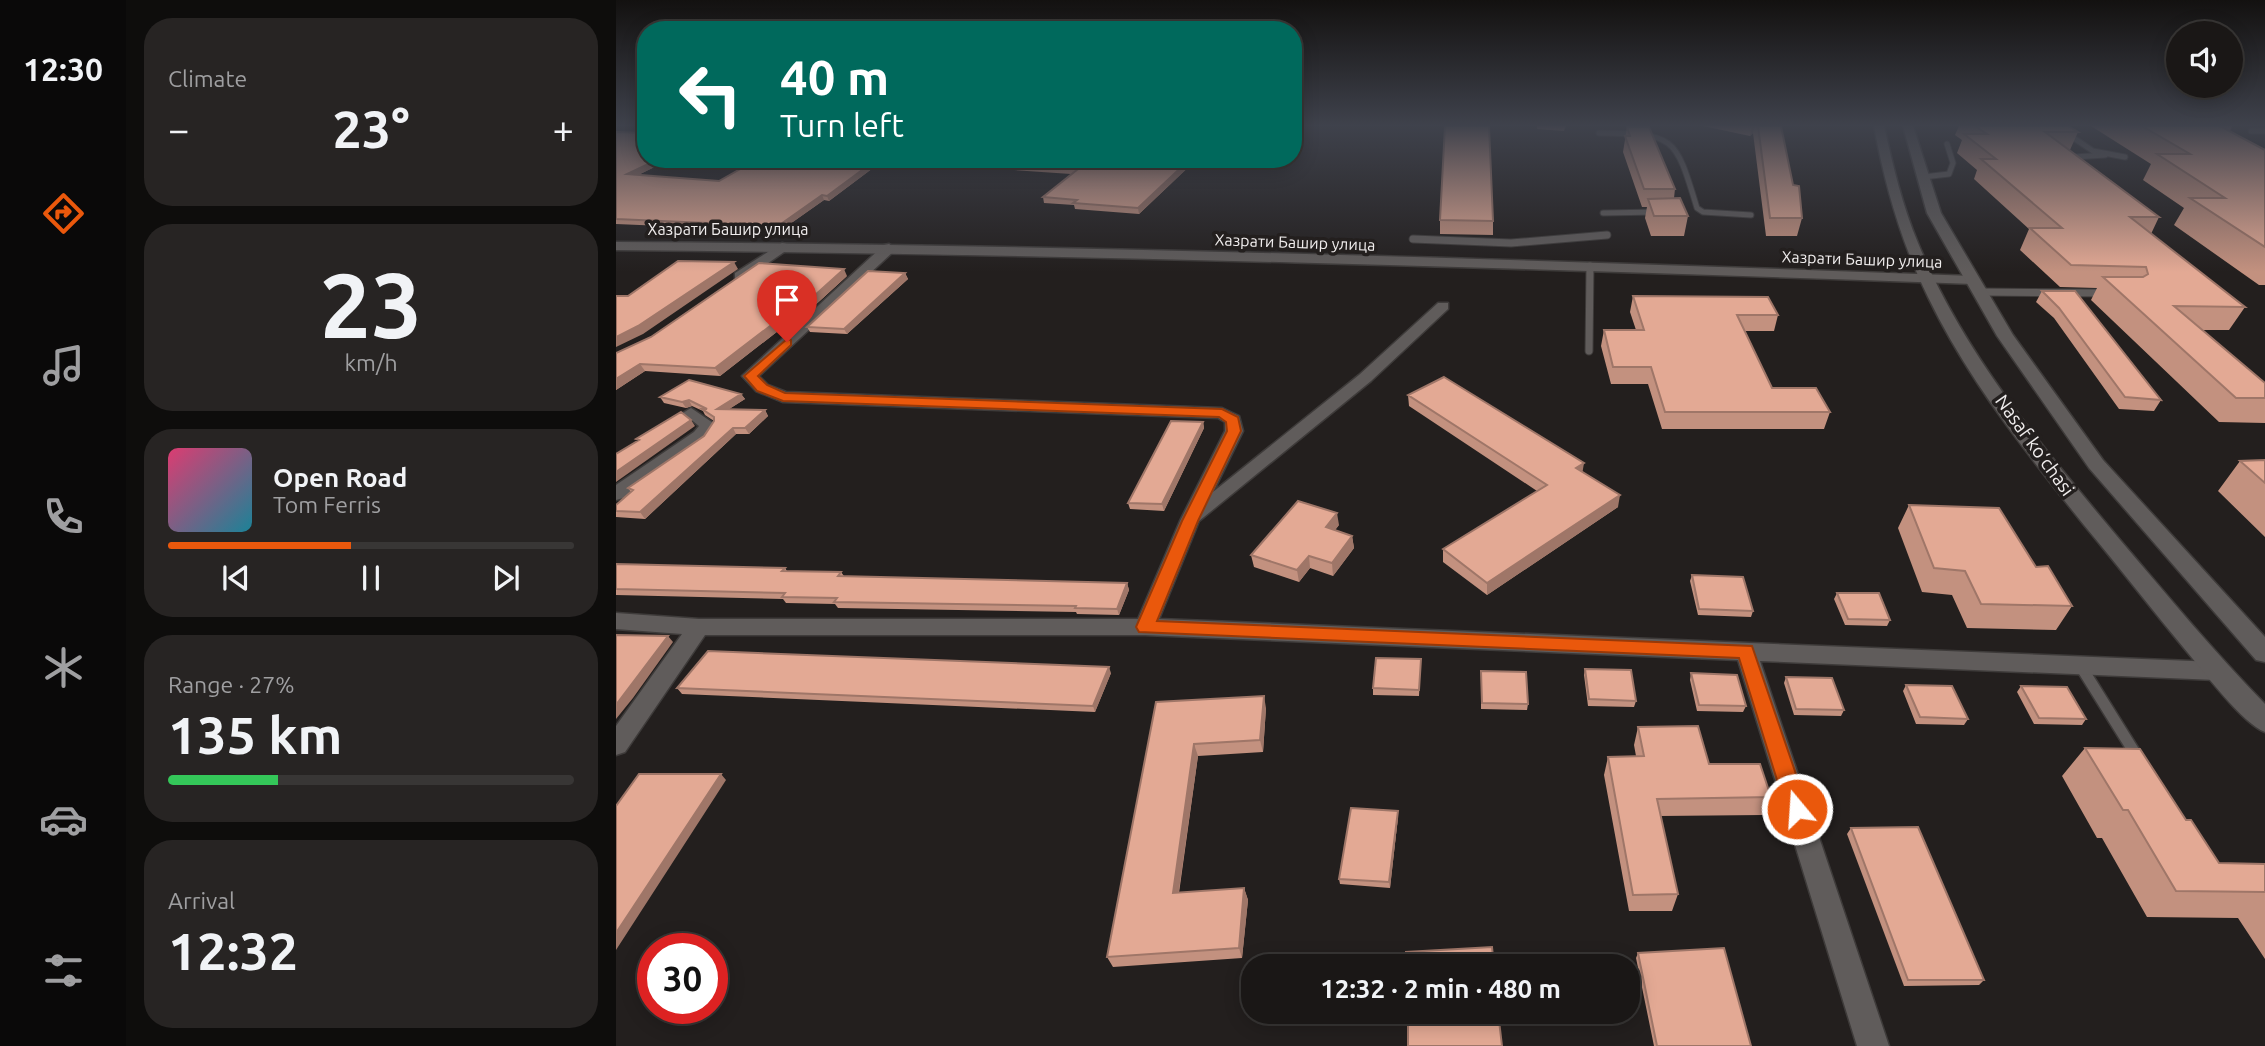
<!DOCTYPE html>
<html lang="en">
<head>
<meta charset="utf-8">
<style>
	:root { --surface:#1a1716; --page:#272423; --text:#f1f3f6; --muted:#9f9fa1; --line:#383635; --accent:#ea580c }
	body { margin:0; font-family:Ubuntu,sans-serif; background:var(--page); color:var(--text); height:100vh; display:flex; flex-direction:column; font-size:26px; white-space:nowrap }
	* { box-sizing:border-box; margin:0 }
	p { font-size:23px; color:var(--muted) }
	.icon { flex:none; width:38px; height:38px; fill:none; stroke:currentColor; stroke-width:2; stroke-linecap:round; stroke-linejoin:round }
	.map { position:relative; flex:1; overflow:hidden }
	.side { display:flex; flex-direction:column; gap:18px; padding:18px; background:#0e0d0c; width:490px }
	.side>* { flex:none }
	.top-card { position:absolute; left:21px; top:21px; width:665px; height:147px; border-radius:28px; box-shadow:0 4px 18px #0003,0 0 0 2px var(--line); background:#00695c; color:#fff; overflow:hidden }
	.controls { position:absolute; left:1550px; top:21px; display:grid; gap:14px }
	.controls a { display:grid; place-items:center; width:77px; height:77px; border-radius:50%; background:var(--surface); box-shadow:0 4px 18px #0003,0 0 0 2px var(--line); font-size:35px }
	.speed { position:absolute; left:21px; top:933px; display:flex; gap:14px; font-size:35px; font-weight:700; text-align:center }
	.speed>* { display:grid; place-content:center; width:91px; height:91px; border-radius:50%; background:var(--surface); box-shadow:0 4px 18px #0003,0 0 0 2px var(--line); line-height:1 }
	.speed .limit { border:10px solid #d22; background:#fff; color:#111 }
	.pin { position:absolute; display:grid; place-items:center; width:60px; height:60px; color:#fff; margin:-72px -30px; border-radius:50% 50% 50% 0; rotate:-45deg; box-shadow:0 0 7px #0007 }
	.pin .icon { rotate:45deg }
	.me { position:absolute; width:77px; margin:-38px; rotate:342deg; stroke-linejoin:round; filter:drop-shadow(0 0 5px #0008) }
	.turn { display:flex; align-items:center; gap:24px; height:147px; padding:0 28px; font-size:32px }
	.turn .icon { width:91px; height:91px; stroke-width:2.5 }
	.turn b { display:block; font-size:49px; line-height:60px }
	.big { font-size:52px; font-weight:700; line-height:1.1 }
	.side .card { flex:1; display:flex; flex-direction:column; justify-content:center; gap:10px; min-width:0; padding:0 24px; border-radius:28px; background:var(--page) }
	.side .dial { align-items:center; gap:0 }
	.dial b { font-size:91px; line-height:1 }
	.song { display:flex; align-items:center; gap:21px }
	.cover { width:84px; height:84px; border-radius:10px; background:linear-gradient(135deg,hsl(340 70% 55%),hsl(190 70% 35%)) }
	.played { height:7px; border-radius:4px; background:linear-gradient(90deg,var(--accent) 45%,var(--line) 45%) }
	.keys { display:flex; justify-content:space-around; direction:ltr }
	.heat { display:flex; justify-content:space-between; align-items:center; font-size:38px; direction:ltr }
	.charge { height:10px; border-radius:5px; background:linear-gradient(90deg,#34c759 27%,var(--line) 0) }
	.trip { position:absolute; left:625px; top:954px; width:399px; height:70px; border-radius:28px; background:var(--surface); box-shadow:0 4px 18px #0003,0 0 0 2px var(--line); font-weight:700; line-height:70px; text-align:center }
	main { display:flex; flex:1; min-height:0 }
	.tabs { display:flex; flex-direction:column; width:126px; justify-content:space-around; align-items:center; background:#0a0909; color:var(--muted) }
	.tabs .icon { width:49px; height:49px }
	.tabs .current { color:var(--accent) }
	.tabs b { font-size:32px; color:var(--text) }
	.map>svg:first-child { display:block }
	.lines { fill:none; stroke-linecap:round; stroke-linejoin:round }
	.service-far2-casing { stroke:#3e3b3a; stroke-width:7 }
	.service-far1-casing { stroke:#3e3b3a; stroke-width:9 }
	.service-casing { stroke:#3e3b3a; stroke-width:14 }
	.minor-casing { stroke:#3e3b3a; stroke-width:3 }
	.tertiary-casing { stroke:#3e3b3a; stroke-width:3 }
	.secondary-casing { stroke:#3e3b3a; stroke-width:3 }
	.service-far2 { stroke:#605c5b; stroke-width:5 }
	.service-far1 { stroke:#605c5b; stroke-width:7 }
	.service { stroke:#605c5b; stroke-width:11 }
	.minor { fill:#605c5b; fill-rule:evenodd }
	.tertiary { fill:#605c5b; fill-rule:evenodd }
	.secondary { fill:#605c5b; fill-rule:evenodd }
	.wall { fill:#c3917f }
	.shaded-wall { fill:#9f7668 }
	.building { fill:#e3a994; stroke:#9f7668; stroke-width:2 }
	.route { fill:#ea580c; stroke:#983908; stroke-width:2 }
	.labels { text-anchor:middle; stroke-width:7; stroke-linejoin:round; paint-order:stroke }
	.far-street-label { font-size:16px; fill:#f0eded; stroke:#231f1e }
	.street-label { font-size:19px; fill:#f0eded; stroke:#231f1e }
</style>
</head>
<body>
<main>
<nav class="tabs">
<b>12:30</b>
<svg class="icon current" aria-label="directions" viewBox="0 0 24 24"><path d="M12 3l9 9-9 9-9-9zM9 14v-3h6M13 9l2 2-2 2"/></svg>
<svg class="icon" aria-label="music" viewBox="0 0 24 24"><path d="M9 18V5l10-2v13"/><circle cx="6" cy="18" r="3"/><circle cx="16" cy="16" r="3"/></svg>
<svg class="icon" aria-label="phone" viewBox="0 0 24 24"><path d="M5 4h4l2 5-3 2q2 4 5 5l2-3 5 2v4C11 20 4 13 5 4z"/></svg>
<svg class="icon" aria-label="climate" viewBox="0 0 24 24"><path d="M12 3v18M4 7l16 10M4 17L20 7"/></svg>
<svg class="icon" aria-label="car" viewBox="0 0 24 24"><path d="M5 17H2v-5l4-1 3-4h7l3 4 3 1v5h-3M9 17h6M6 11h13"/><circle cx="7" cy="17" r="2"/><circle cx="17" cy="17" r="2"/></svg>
<svg class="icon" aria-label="filters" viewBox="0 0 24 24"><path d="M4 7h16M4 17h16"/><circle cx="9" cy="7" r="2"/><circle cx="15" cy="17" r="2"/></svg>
</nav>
<section class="side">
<div class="card"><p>Climate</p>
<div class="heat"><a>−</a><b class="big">23°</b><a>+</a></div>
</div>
<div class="card dial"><b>23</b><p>km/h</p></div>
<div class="card">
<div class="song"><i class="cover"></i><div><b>Open Road</b><p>Tom Ferris</p></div></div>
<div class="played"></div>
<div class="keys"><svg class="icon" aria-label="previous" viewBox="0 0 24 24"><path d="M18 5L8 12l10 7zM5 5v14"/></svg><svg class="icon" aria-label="pause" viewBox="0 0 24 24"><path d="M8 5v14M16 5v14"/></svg><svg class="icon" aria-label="next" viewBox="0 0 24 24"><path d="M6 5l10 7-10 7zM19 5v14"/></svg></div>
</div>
<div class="card"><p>Range · 27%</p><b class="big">135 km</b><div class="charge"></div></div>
<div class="card"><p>Arrival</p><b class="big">12:32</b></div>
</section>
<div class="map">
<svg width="1649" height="1046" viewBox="0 0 1649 1046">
	<rect width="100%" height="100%" fill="#231f1e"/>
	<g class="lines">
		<g class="service-far2-casing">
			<path id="service-far2" d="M1440,126L1477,151L1509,157
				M1635,131H1649
				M983,133C1059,134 1059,135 1081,208L1087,212L1135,215
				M1458,163V157L1489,155
				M1307,177L1333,174L1337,163L1331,144
				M987,213L1041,212
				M972,237L991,235"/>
		</g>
		<g class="service-far1-casing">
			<path id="service-far1" d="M797,239L895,243L991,235
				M1364,292L1489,293
				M973,351L974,266"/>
		</g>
		<g class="service-casing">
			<path id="service" d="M1464,665L1522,758"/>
		</g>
		<g class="minor-casing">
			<path id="minor" d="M166,243L171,244V250L129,279H119V273Z
				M273,244L279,248L278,251L143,376L152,385L170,392L606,408L623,416L627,431L597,492L743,375L822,303H832V309L755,381L583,521L543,619L1600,662L1608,665L1611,671L1608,677L1600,680L1144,661L1273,1046H1241L1122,660L529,635H89L9,752L0,755V726L66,634L0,629V613L83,619H522L564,521L609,431V422L602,418L167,402L140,391L126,376L268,245Z
				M75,408L100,425L90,440L7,498L0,500V485L78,432L83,426L67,413Z"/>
		</g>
		<g class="tertiary-casing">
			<path id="tertiary" d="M0,242C452,245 905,259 1357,276L1364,280L1357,284C905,268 453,254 0,250Z"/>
		</g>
		<g class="secondary-casing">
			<path id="secondary" d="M1258,126H1268C1277,166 1286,205 1302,243C1348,355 1428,449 1505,541C1552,596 1598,652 1649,704V732C1627,724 1588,672 1572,653C1537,611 1503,567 1468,525C1411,454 1352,380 1312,297C1285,242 1269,186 1258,126Z
				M1287,126H1297L1325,213L1397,335L1487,460L1649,637V662L1640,660L1473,468L1381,336L1311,213Z"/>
		</g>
		<use href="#service-far2" class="service-far2"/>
		<use href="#service-far1" class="service-far1"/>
		<use href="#service" class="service"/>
		<use href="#minor" class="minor"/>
		<use href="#tertiary" class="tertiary"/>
		<use href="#secondary" class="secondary"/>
	</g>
	<path class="wall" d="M921,126H950L948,131L921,129Z
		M1087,126H1165L1177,185L1186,218L1181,236H1150L1137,133L1134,136Z
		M1343,126H1452L1462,132L1454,150L1543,217L1535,234L1629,307L1613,330H1586L1649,383V423L1603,422L1475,300L1481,288L1444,287L1404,250L1413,229L1358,179L1361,170L1341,153L1346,140L1339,135Z
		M1475,126H1616L1614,131L1649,150V285H1643L1558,225L1568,208L1527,180L1535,164Z
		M1011,127L1059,189L1058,198L1072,216L1068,236H1035L1029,218L1031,207H1026L1007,152Z
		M0,132L30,159H55L22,175L103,181L142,159H269L213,201L208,200L164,231L0,224Z
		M402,159H581L523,214L459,209L458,205L428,203L427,197L455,174L398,170L396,164Z
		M824,220L877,221V235L824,234Z
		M289,273L292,279L231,334L194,332L191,327Z
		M231,276L171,331H162L104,376L29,371L0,390V353Z
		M1426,291L1545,400L1538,411L1503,409L1438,318L1420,302Z
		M1017,296L1162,315L1158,331H1129L1156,388L1214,412L1208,429H1046L1032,384H995L985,346L988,330H1020L1014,312Z
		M125,394L129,399L113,409L149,410L152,416L133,434H120L29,519L0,517V505L15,492L12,488L88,436L98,421L89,415L87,411L76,406L70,408L48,403L44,397Z
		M792,395L966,472L1002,507L871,595L827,562V549L921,491L793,406Z
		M587,422L588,428L548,511L514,509L512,503Z
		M1649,460V537L1602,491L1624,461Z
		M1293,505L1420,567L1456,606L1440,630L1351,628L1336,595L1306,592L1282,528Z
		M723,525L719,530L736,536L738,548L717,576L694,568L683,582L638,567L635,555Z
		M0,564L169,568L171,571L225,572L228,576L511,583L513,590L503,615L461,614L460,612L222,608L219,604L170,603L167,599L0,595Z
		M1076,575L1137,611L1135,617L1082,615L1074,581Z
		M1221,593L1274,620L1271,626L1229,625L1218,599Z
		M805,659L803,696L757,695V688Z
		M969,669L1020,701L1018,707L972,706L968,675Z
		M865,671L912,704L911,710L865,709Z
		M495,673L479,712L66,694L61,688Z
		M1075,673L1130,706L1127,712L1081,711L1074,680Z
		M1170,677L1228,710L1225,716L1178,715L1168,683Z
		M1290,685L1352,719L1348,725L1300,724L1287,691Z
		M1405,686L1470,719L1466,725L1418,724L1401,692Z
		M540,702L650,708L647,752L582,756L563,893L628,888L632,900L626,958L497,967L491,957Z
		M1022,727L1155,797L1147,815L1044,816L1062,894L1056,911H1013L988,775L992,757L1020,756L1018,745Z
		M1469,748L1570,820L1603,863L1649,864V959L1622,918L1531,917L1486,838H1481L1446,776Z
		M782,811V817L774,888L724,884L723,879Z
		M1235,828L1368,980L1363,985L1288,986L1231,834Z
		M1022,953L1135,1046H1038L1020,958Z"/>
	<path class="shaded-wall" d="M1136,126H1139L1137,133L1134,136Z
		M43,159H55L14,179L11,174Z
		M261,159H269L213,201L211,196Z
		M574,159H581L523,214L522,208Z
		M206,195L208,200L164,231L162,226Z
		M118,262L122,269L27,334L0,347V337Z
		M228,269L231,276L171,331L167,324Z
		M289,273L292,279L231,334L228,329Z
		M158,323L162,331L104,376L99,368Z
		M24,364L29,371L0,390V379Z
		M125,394L129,399L104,415L101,409Z
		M73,400L76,406L70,408L66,402Z
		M149,410L152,416L133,434L129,428Z
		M75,420L79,426L0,482V472Z
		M587,422L588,428L548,511L546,504Z
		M117,428L120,434L29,519L24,512Z
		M968,463L966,475L960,468Z
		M1004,495L1002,507L871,595V583Z
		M721,513L723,525L711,540L710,527Z
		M736,536L738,548L717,576L716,563Z
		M693,556L694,568L683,582L681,570Z
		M511,583L513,590L503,615L501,609Z
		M52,636L57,642L17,698L0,719V705Z
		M493,667L495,673L479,712L477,706Z
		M648,696L650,708L647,752L644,740Z
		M578,744L582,756L561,904L557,893Z
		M105,774L110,780L0,950V933Z
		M782,811V817L774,888L773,882Z
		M628,888L632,900L626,958L623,948Z"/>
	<path class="building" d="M829,126H873L877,221L824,220Z
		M1142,126H1165L1177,185L1183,186L1186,218H1154Z
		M1359,126H1452L1462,132H1429L1543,217H1514L1629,307L1558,306L1649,383V398H1620L1487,277H1527L1532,274L1530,267L1455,265L1414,228H1446L1365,159H1380L1348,134H1371Z
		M1526,126H1604L1649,150V247L1574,198H1609L1541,154H1574Z
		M1011,127H1033L1059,189H1028L1009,136H1014Z
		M0,132L30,133V159H43L11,174L103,181L142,159H261L211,196L206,195L162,226L0,219Z
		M402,159H574L522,208L457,203L461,200L427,197L462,169L396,164Z
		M1064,198L1072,216H1038L1032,199Z
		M62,261L118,262L22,326L0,337V296H12Z
		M143,263L228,269L167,324L158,323L99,368L24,364L0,379V353L35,337Z
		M252,271L289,273L228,329L191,327Z
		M1426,291H1459L1545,400L1509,397L1443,308Z
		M1017,296L1152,297L1162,315H1121L1156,388H1200L1214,412H1049L1035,367H997L988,330H1028Z
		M828,377L968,463L960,468L1004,495L871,583L827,549L931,485L792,395Z
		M73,380L125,394L101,409L149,410L129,428H117L24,512L0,511V505L17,490L12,488L88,436L98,421V417L86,409H91L73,400L66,402L44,397Z
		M65,412L75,420L0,472V454L23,440L20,439Z
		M555,421L587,422L546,504L512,503Z
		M1649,460V483L1624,461Z
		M682,501L721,513L710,527L736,536L716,563L693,556L681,570L635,555Z
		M1293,505L1383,508L1420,567L1432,566L1456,606L1365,604L1349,571L1318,568Z
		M0,564L169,568L166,571L225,572L222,576L511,583L501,609L459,608L460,606L218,602L221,598L166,597L169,593L0,589Z
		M1076,575L1127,577L1137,611L1083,609Z
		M1221,593H1263L1274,620L1232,619Z
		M0,635L52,636L0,705Z
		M92,651L493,667L477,706L61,688Z
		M760,658L805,659L803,690L757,688Z
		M969,669L1015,670L1020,701L973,699Z
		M865,671L910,672L912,704L866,703Z
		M1075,673L1121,675L1130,706L1083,705Z
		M1170,677L1216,678L1228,710L1180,709Z
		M1290,685L1336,686L1352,719L1304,717Z
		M1405,686L1451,687L1470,719L1423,718Z
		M648,696L644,740L578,744L557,893L628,888L623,948L491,957L540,702Z
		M1082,726L1093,764H1144L1155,797L1041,799L1062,894L1017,895L992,757L1028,756L1022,727Z
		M1469,748L1524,749L1570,820H1575L1603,863L1649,864V892L1560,891L1512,810H1507Z
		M23,774H105L0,933V806Z
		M735,808L782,811L773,882L723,879Z
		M1302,827L1368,980H1292L1235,828Z
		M876,947L878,966H790V952Z
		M1108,948L1135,1046H1041L1022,953Z
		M792,1012H882L886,1046H792Z"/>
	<linearGradient id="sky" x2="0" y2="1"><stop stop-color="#131110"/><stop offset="0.46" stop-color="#3f424c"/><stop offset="1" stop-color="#3f424c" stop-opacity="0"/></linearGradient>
	<rect width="1649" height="272" fill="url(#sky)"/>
	<path class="route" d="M171,339L175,340V345L142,376L151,385L169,393L606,409L622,417L625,431L582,521L541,621L1136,646L1192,809L1188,816L1181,819L1173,816L1170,809L1123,658L523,632L520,627L566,521L611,431L610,422L603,417L167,401L141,391L128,376Z"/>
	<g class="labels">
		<g class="far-street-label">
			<text x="112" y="235">Хазрати Башир улица</text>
			<text transform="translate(679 242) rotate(2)" y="6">Хазрати Башир улица</text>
			<text transform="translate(1246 259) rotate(2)" y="6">Хазрати Башир улица</text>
		</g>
		<g class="street-label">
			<text transform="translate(1419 445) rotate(54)" y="7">Nasaf ko‘chasi</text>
		</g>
	</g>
</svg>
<div class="controls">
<a><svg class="icon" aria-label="sound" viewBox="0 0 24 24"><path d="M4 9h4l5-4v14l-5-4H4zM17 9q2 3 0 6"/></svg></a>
</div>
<div class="speed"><div class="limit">30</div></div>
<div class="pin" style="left:171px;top:342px;background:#d93025"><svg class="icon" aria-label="arrive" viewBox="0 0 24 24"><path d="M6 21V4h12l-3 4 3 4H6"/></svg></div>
<svg class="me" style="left:1181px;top:809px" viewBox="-20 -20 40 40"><circle r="17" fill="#ea580c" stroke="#fff" stroke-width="3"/><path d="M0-11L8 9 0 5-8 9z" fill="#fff"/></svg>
<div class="trip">12:32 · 2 min · 480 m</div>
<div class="top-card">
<div class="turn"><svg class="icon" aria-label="left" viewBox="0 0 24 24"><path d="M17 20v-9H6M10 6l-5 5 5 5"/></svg><div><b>40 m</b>Turn left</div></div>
</div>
</div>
</main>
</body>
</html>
